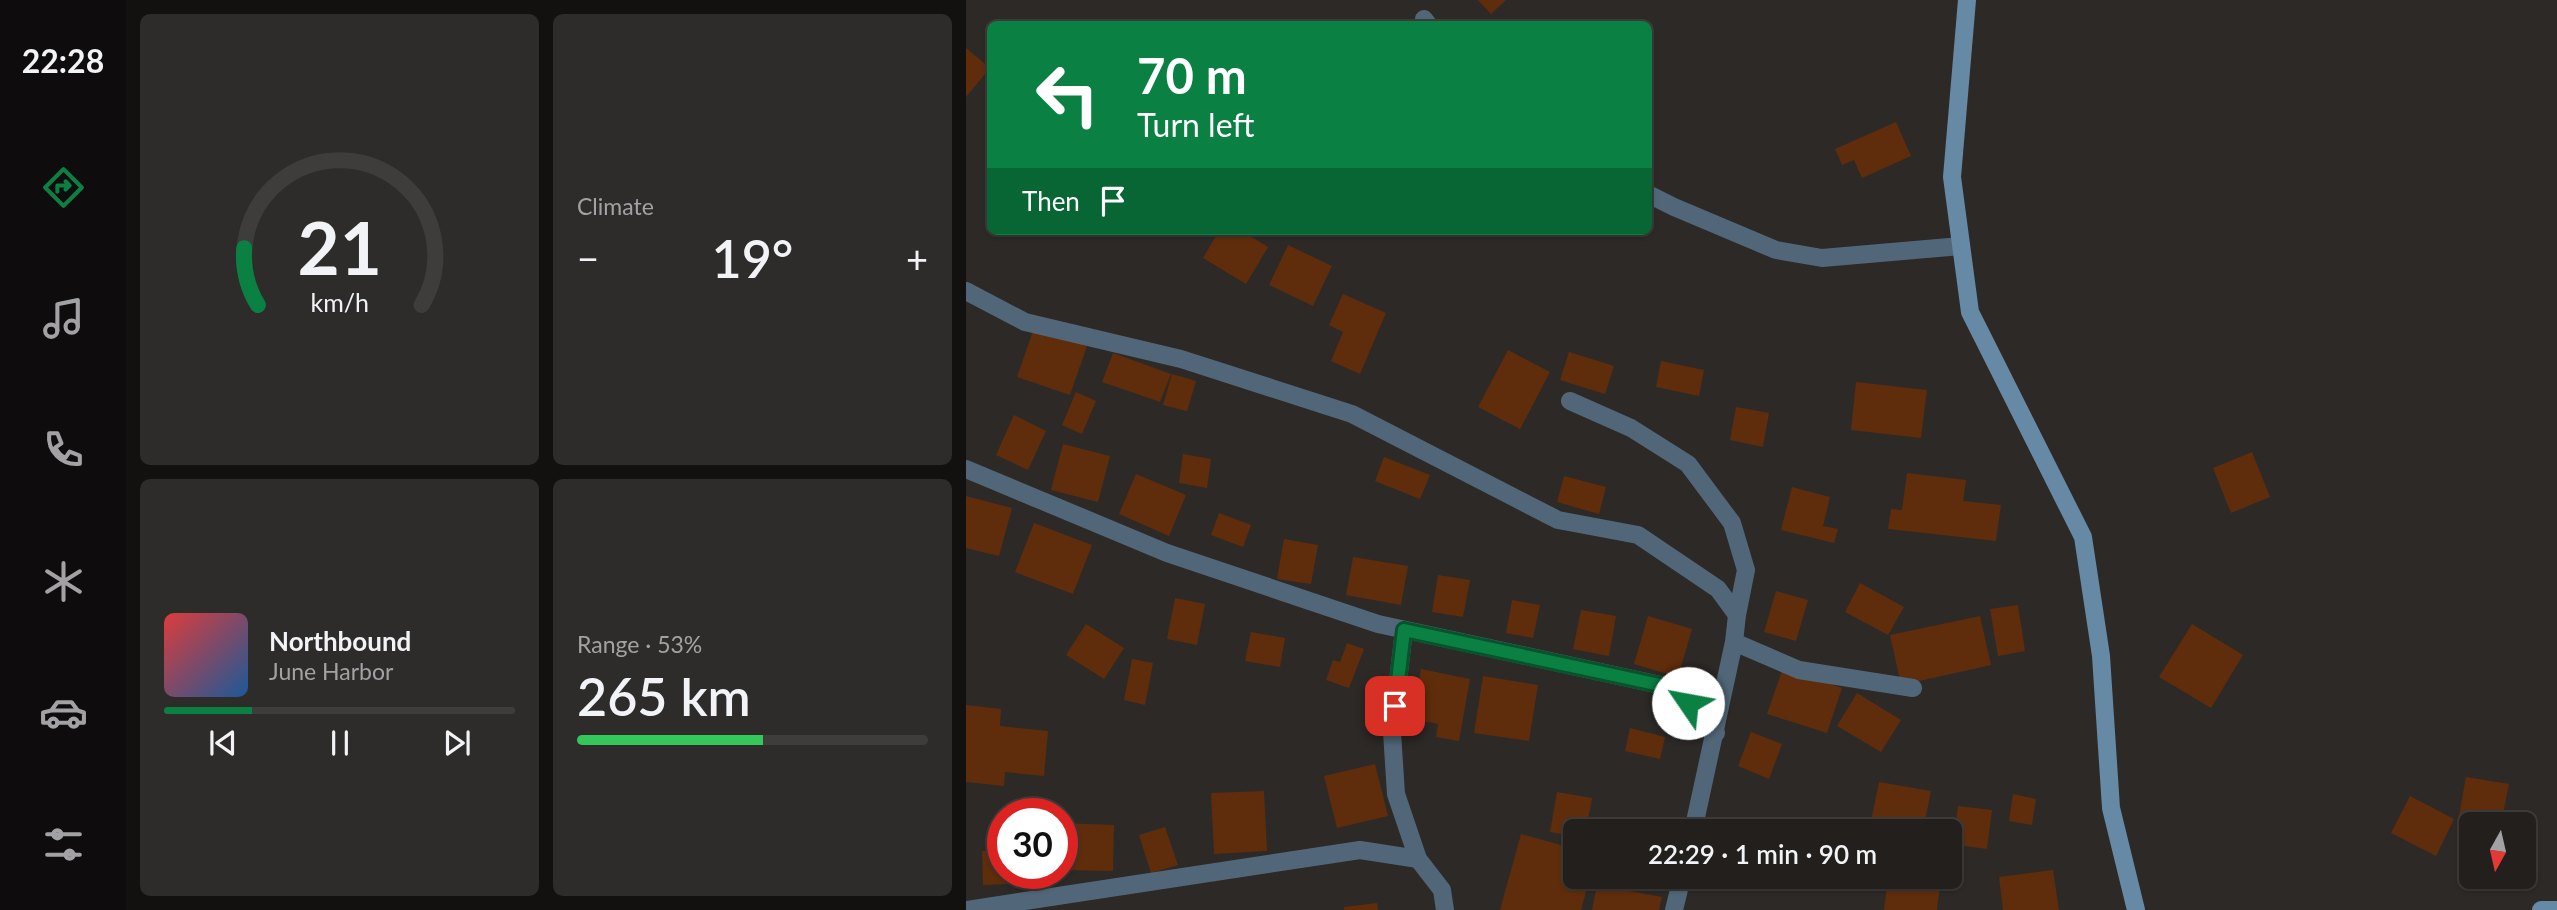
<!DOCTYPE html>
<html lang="en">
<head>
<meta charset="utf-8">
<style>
	:root { --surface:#221f1d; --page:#2e2c2a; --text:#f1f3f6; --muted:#a2a2a4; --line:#3f3d3b; --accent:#0b8043 }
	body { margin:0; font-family:Lato,sans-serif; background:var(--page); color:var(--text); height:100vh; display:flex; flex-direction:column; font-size:26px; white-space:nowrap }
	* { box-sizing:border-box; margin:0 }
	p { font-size:23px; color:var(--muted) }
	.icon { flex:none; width:38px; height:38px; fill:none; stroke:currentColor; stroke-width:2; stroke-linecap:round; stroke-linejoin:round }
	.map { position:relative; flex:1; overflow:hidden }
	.sheet { display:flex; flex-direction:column; gap:14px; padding:14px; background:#131110; width:840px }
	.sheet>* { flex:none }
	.top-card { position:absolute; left:21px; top:21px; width:665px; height:214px; border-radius:10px; box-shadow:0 2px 5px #0004,0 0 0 2px var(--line); background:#0b8043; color:#fff; overflow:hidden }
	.needle { width:46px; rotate:188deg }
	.buttons { position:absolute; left:1493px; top:812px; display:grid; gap:14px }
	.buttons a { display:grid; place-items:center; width:77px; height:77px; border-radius:10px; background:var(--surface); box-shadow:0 2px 5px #0004,0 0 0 2px var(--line); font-size:35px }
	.speed { position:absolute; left:21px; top:798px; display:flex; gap:14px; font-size:35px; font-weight:700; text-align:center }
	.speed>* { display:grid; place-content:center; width:91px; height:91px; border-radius:50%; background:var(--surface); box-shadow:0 2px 5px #0004,0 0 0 2px var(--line); line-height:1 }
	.speed .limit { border:10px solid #d22; background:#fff; color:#111 }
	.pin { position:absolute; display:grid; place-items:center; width:60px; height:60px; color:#fff; margin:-30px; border-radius:14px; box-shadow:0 4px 10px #0006 }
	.me { position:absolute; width:77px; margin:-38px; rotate:303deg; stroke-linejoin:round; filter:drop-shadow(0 0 5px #0008) }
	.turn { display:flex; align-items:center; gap:24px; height:147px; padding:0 35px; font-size:32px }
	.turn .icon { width:91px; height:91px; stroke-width:2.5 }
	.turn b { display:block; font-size:49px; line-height:60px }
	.then { display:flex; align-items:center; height:66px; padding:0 35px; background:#0003; gap:14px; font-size:26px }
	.big { font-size:52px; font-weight:600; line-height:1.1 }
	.sheet .tile { flex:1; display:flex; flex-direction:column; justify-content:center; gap:10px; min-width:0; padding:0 24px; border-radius:10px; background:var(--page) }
	.sheet .dial { align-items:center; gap:0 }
	.dial svg { height:182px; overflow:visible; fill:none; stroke:var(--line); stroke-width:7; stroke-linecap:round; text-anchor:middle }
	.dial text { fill:var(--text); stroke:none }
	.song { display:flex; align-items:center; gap:21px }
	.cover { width:84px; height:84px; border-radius:10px; background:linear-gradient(135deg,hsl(0 70% 55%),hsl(210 70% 35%)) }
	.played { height:7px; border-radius:4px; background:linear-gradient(90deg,var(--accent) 25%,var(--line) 25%) }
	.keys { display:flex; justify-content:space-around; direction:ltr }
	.heat { display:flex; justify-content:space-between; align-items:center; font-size:38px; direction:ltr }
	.charge { height:10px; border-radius:5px; background:linear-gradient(90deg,#34c759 53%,var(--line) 0) }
	.sheet .tiles { flex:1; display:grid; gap:14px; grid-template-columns:repeat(2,1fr) }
	.trip { position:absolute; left:597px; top:819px; width:399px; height:70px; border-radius:10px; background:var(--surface); box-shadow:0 2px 5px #0004,0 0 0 2px var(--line); font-weight:600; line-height:70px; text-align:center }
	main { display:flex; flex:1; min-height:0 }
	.dock { display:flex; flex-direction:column; width:126px; justify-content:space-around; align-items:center; background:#0e0c0c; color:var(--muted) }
	.dock .icon { width:49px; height:49px }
	.dock .current { color:var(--accent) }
	.dock b { font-size:32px; color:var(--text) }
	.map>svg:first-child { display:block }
	.building { fill:#5f2d0b }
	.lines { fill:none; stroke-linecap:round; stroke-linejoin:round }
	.street { stroke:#516779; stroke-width:18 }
	.secondary { stroke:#6689a5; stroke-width:18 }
	.route-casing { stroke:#07532c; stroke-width:18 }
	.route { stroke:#0b8043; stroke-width:12 }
</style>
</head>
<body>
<main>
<nav class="dock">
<b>22:28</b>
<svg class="icon current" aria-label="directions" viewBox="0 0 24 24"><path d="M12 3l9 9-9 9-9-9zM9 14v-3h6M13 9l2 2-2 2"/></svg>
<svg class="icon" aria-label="music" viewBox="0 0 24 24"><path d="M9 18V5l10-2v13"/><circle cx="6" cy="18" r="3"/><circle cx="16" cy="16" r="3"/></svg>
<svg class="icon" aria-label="phone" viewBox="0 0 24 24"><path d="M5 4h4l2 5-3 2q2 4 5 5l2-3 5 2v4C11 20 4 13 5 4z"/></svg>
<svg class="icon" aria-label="climate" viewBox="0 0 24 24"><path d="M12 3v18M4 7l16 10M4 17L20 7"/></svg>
<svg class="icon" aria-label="car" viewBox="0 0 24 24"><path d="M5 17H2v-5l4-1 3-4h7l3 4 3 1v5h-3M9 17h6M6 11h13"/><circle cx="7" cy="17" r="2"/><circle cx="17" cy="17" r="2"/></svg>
<svg class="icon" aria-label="filters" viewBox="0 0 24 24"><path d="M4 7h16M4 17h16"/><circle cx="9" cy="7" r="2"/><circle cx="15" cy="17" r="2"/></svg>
</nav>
<section class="sheet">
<div class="tiles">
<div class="tile dial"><svg viewBox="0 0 100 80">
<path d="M14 69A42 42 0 1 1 86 69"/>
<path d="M14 69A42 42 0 0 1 8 44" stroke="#0b8043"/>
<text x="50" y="56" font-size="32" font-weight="700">21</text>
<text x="50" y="72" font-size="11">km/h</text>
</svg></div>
<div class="tile"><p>Climate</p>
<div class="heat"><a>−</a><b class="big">19°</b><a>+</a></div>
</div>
<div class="tile">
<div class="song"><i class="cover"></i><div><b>Northbound</b><p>June Harbor</p></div></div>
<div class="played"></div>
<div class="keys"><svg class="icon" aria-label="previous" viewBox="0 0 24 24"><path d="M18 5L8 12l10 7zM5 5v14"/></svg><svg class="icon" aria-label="pause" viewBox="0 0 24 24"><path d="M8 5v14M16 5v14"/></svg><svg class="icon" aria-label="next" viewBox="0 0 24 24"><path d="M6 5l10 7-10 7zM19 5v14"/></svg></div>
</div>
<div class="tile"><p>Range · 53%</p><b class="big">265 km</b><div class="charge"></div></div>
</div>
</section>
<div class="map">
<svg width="1591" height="910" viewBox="0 0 1591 910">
	<rect width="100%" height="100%" fill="#2d2927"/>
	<path class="building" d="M512,0H540L525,14Z
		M0,48L24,68L0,97Z
		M930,122L945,156L896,178L888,160L876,165L869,149Z
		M253,231H276L302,247L280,284L237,258Z
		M322,245L366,266L347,306L303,285Z
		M377,294L420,313L394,374L365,361L377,332L363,325Z
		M68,328L121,346L104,395L51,377Z
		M542,350L584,372L554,429L512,407Z
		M603,352L648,366L639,394L594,380Z
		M147,353L205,374L194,402L136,382Z
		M695,361L738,370L733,396L690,387Z
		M206,374L230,381L221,411L197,405Z
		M890,382L961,390L955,438L885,430Z
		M110,392L130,401L116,434L96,425Z
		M770,407L803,413L797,447L764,440Z
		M48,415L80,431L62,470L30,455Z
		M97,444L144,456L132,502L85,490Z
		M1286,452L1304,497L1265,513L1247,468Z
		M217,454L245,459L241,488L213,483Z
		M418,457L464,475L454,499L409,481Z
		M941,473L1000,480L997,501L1035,505L1030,541L922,529L925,509L936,510Z
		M170,474L220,495L203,536L153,514Z
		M598,476L640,487L633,514L591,502Z
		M826,487L864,497L857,526L872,529L868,543L815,530Z
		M0,496L46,508L33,556L0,548Z
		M253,513L285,525L277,547L245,535Z
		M68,523L126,545L107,594L49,572Z
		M318,539L352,545L345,584L311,579Z
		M387,557L442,566L435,605L380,595Z
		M472,575L504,580L497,617L466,612Z
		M894,583L938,607L922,635L879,612Z
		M810,591L842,600L830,641L798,632Z
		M209,598L239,604L231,645L201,639Z
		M546,600L574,605L567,638L540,633Z
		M1052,605L1059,651L1032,656L1024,609Z
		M615,610L650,616L643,656L607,649Z
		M682,616L726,629L712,677L668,664Z
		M1014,616L1025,665L935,685L924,635Z
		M120,624L158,648L138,679L100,655Z
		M1226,624L1277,655L1245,708L1193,677Z
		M285,632L319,638L314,667L279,661Z
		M381,643L398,649L383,688L360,680L367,660L374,662Z
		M166,659L187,663L179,705L158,700Z
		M817,668L876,688L861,733L801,714Z
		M455,669L504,679L493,741L470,737L472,724L446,719Z
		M517,676L572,685L563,741L508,733Z
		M891,693L935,720L915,752L871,726Z
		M0,705L35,709L34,726L82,731L78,776L39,772L38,786L0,782Z
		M664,728L699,737L694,759L659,751Z
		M785,732L816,744L803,779L772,766Z
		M409,764L422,816L371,828L358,776Z
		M1500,777L1543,784L1535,824L1493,816Z
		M913,782L965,791L957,831H903Z
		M298,791L301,851L248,854L245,793Z
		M591,792L626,798L620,831H609V836L584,832Z
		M1047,794L1070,799L1066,825L1043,821Z
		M1444,796L1488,819L1470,856L1425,833Z
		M992,806L1026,810L1021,849L984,844V831H962L964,819L990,822Z
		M96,823L148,825L147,871L96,870Z
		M199,827L212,865L185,873L173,835Z
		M555,834L609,849V877H624L615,910H534Z
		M37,850V873H71L72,883L17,885L16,851Z
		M1087,870L1093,910H1037L1033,877Z
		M922,877H975L971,910H918Z
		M631,885L696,897L693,910H626Z
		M411,903L412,910H378V907Z"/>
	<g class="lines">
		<path class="street" d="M458,19L462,24
			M682,194L708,207L810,250L856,258L995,246
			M0,291L59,322L215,359L386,414L592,520L672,535L752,589L771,615L768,642L727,831
			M604,401L665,428L722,464L766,523L780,570L771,615
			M0,469L201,553L412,624L708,688L750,733
			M438,630L426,732L430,794L452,859
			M768,642L833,670L947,688
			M0,910L394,850L452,859L476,890L479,910
			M708,910L716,877"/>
		<path class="secondary" d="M1001,0L986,177L1004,312L1117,537L1135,656L1145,808L1170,910
			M1575,910H1591"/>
	</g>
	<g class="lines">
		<g class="route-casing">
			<path id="route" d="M429,706L438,630L708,688L722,703"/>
		</g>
		<use href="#route" class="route"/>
	</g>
</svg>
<div class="buttons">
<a><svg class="needle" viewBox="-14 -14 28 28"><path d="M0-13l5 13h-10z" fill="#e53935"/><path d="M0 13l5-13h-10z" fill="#a2a2a4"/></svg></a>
</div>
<div class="speed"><div class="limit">30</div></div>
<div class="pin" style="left:429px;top:706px;background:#d93025"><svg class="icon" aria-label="arrive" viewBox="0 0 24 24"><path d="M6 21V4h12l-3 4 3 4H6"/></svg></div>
<svg class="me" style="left:722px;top:703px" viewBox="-20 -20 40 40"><circle r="19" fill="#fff"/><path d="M0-13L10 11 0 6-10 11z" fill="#0b8043"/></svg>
<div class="trip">22:29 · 1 min · 90 m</div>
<div class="top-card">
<div class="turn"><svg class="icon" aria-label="left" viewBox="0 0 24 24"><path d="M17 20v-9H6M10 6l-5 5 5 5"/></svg><div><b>70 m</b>Turn left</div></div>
<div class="then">Then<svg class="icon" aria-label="arrive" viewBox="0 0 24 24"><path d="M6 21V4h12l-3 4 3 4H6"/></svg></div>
</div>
</div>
</main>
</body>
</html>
